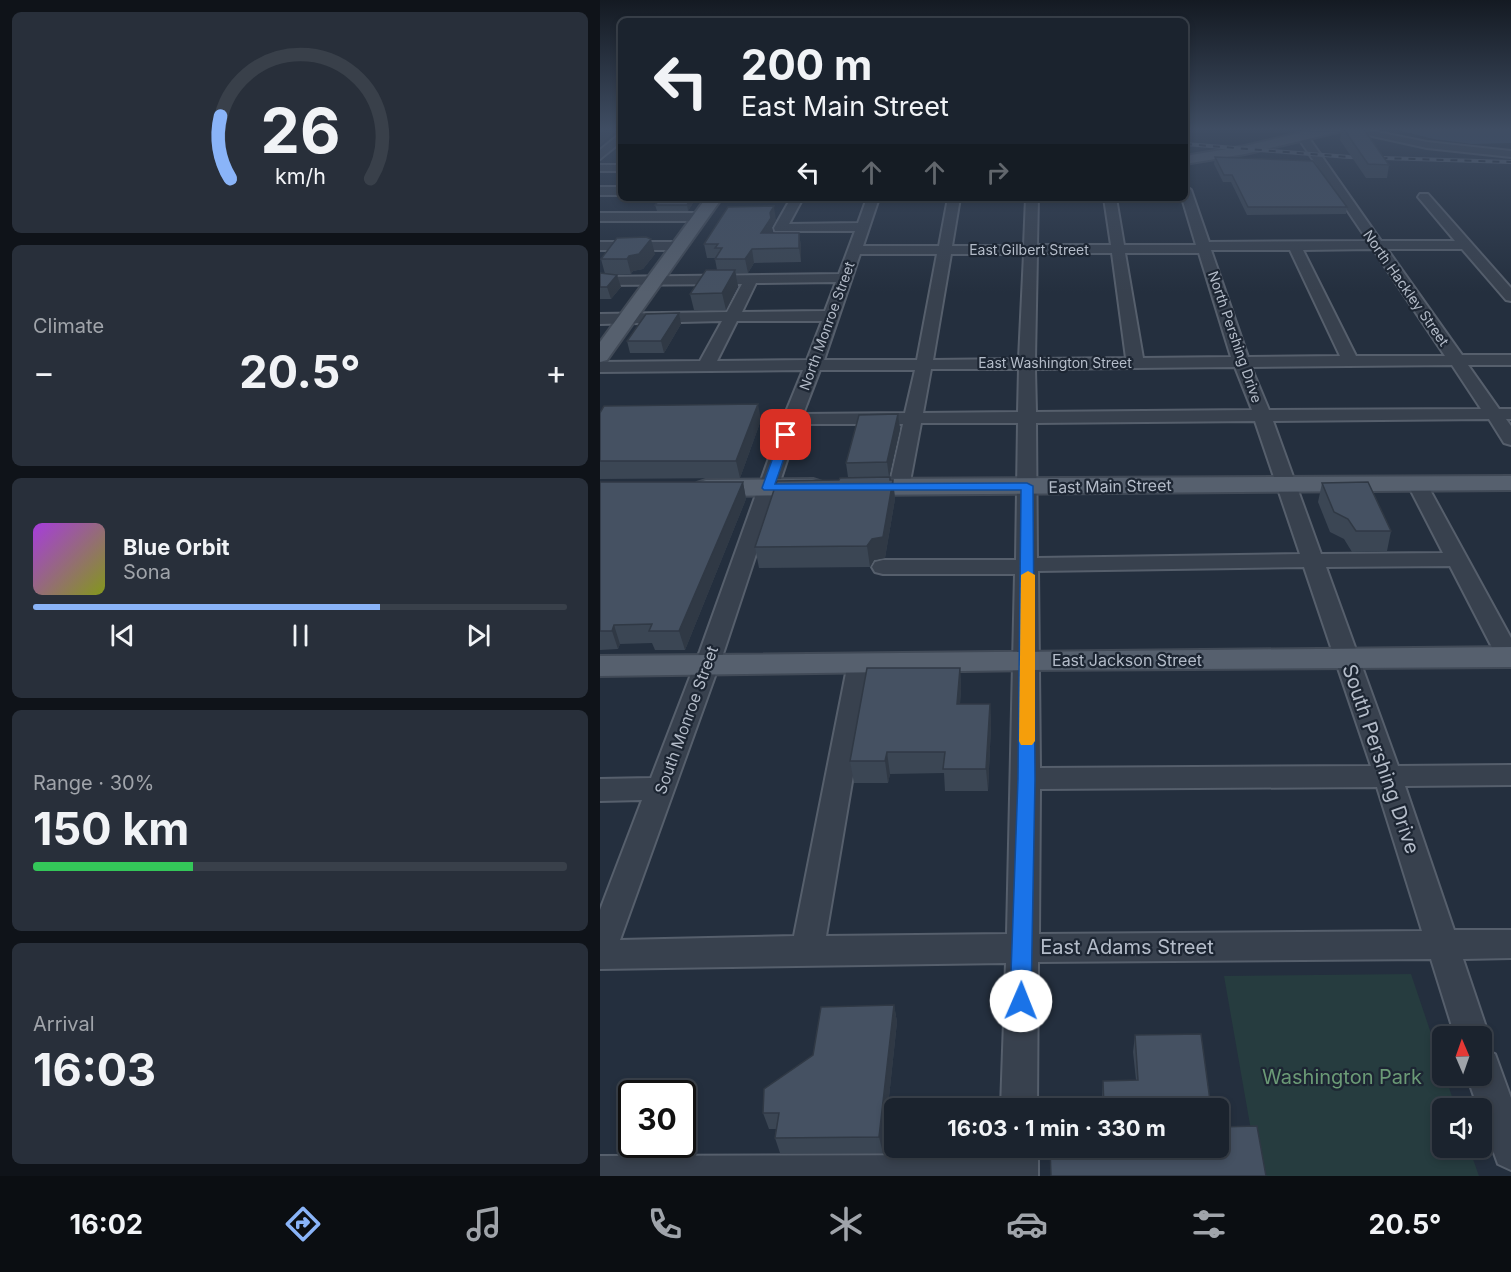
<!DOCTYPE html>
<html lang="en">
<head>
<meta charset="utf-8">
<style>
	:root { --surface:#1b232e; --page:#282f3a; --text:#f1f3f6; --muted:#a0a4aa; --line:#39404a; --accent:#8ab4f8 }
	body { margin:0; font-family:Inter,sans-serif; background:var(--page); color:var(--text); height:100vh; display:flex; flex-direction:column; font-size:22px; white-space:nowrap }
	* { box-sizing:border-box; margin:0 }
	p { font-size:20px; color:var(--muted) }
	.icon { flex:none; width:33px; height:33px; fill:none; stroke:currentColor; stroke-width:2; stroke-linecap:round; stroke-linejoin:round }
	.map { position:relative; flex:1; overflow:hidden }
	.details { display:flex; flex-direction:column; gap:12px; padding:12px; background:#0f1319; width:600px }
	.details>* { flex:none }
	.banner { position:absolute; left:18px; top:18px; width:570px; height:183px; border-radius:9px; box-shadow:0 3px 9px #0003,0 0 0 2px var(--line); background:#1b232e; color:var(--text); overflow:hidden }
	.needle { width:39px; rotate:358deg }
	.controls { position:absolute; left:832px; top:1026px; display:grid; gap:12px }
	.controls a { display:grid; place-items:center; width:60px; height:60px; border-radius:9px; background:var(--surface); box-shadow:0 3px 9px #0003,0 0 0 2px var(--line); font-size:30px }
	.speed { position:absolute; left:18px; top:1080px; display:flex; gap:12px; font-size:30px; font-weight:700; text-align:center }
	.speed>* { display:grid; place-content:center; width:78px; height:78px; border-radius:50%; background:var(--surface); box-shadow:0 3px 9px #0003,0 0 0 2px var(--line); line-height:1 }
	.speed .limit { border:3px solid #111; border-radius:9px; background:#fff; color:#111 }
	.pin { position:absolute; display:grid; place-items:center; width:51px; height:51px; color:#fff; margin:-26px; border-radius:12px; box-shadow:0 3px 9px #0006 }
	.me { position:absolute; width:66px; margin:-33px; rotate:1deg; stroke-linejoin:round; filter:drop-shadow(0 0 4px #0008) }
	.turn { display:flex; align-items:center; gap:21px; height:126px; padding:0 24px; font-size:27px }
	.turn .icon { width:78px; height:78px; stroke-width:2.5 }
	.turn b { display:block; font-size:42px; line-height:51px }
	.lanes { display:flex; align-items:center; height:57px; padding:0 24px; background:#0003; justify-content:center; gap:30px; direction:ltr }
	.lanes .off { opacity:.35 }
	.big { font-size:45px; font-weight:700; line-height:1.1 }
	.details .card { flex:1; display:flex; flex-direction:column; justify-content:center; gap:9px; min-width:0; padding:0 21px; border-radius:9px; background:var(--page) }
	.details .dial { align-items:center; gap:0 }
	.dial svg { height:156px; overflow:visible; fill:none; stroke:var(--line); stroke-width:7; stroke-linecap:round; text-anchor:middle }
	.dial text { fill:var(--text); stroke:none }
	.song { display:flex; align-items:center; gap:18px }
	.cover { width:72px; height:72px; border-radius:9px; background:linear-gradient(135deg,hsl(280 70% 55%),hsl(70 70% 35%)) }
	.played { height:6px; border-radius:3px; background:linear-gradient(90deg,var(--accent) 65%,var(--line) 65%) }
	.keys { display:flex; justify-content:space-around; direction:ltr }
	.heat { display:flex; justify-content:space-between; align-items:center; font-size:33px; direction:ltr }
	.charge { height:9px; border-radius:4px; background:linear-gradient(90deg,#34c759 30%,var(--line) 0) }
	.trip { position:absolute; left:284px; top:1098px; width:345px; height:60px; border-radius:9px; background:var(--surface); box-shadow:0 3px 9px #0003,0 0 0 2px var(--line); font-weight:700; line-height:60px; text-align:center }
	.tab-bar { display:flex; height:96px; justify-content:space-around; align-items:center; background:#0b0e12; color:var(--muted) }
	.tab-bar .icon { width:42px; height:42px }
	.tab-bar .active { color:var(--accent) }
	.tab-bar b { font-size:27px; color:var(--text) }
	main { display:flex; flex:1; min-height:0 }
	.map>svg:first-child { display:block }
	.green { fill:#263c3f }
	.water { fill:#394c67 }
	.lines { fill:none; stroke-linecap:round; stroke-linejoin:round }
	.minor-casing { stroke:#565f6c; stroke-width:4 }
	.major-casing { stroke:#414a57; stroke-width:4 }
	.minor { fill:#38414e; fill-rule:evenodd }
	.major { fill:#56606e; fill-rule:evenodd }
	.rail-casing { stroke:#5a6575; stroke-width:4 }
	.rail { stroke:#1d2633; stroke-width:2; stroke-dasharray:7; stroke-linecap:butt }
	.wall { fill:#3b4654 }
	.shaded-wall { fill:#303945 }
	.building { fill:#455162; stroke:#303945; stroke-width:1.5 }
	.route { fill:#1a73e8; stroke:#114b97; stroke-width:1.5 }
	.slow { fill:#f59e0b }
	.labels { text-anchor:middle; stroke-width:4.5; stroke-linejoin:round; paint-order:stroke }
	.far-street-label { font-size:14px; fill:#b4bcc9; stroke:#1d2633 }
	.street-label { font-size:16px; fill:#b4bcc9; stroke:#1d2633 }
	.near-street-label { font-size:20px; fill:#b4bcc9; stroke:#1d2633 }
	.near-park-label { font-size:20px; fill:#6b9a76; stroke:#1d2633 }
</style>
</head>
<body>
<main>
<section class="details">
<div class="card dial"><svg viewBox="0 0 100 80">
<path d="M14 69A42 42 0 1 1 86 69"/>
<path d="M14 69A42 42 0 0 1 9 37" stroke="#8ab4f8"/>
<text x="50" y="56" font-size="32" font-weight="700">26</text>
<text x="50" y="72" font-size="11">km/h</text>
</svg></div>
<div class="card"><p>Climate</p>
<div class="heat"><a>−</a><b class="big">20.5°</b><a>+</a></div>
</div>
<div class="card">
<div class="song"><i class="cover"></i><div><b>Blue Orbit</b><p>Sona</p></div></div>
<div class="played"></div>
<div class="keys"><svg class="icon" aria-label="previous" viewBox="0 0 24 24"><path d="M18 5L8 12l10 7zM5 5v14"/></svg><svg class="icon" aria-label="pause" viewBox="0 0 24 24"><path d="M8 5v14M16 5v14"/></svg><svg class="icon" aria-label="next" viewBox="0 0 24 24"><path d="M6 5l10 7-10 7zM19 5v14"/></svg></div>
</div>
<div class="card"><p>Range · 30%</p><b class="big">150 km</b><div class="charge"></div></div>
<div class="card"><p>Arrival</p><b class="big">16:03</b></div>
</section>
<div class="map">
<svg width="911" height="1176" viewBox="0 0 911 1176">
	<rect width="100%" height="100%" fill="#242f3e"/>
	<path class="green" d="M811,974L843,1069V1076H845L856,1108H843V1148H869L879,1176H659L624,976Z"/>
	<path class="water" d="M788,128H911V143L872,144L834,139Z"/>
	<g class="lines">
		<g class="minor-casing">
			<path id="minor" d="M736,128H757L827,142L911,151V157L827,148Z
				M21,133V142L0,159V150Z
				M702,133L706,134L781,241H855L818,197L820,194H828L911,288V301L906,300L862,249H787L862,355H911V365H868L899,409H911V419H906L911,426V445L904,443L889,419L673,421L721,554L843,553L807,483L810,479H824L911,638V665L900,663L897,657L850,566L726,567L798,766L911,765V785L805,786L854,930H911V958L863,959L889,1036L884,1048H882V1036H855L831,959L438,962L437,1108H401L406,963L0,969V910L42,800L0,801V779L51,778L100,651L183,419L203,370L0,372V362L100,361L122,321L0,324V314L127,312L142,284L0,285V277L239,274L255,231H175L174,228L191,198H203L189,224L258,223L267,198H279L263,246H339L348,198H360L352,246H424L426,198H438L437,245H511L504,198H516L524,245H596L582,198H585V186L591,190L609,242L768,241L697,136ZM773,249L845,356H756L703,250ZM611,250H690L740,356L648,357ZM437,253H512L526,358L435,359ZM525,253H599L631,357L543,358ZM260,254H337L317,360H224ZM351,254H424L419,359L333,360ZM236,282L225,311L142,312L156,283ZM137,321H222L207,360L117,361ZM852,365L881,409L669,410L651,367ZM635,367L652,410L436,412L435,369ZM331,369H419L418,412L323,413ZM220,370H315L305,413L203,414ZM655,421L700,554L437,558L436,423ZM321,423H418L416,560H283L275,562L272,567L275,572L283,574H415L407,934L226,936L272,663L269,657L260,655L251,657L248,663L194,936L20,940L124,651L199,424H303L289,487L292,491H306L309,487ZM704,567L771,766L440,768L438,571ZM777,787L822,931L439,934L440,789Z
				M0,165H21V171H0Z
				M0,187H21V195H0Z
				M0,213H100L106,217L100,221H0Z
				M0,242H79L86,246L79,250H0Z
				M882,1049L895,1054L911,1098V1170L898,1164L882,1120V1108H878L867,1076H882Z
				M400,1148H438V1176H0V1156L400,1155Z"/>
		</g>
		<g class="major-casing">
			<path id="major" d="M720,128H743L742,131L645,154L585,164V156L645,146Z
				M106,198H122L7,360L0,362V342Z
				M911,476V490L256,495L247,492L243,487L247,482L256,479Z
				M213,479L222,482L226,487L222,492L213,495L106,496L97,493L93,488L97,483L106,480Z
				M911,647V667L427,670L0,676V656Z"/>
		</g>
		<use href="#minor" class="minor"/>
		<use href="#major" class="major"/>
		<g class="rail-casing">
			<path id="rail" d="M585,144L749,157L911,162"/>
		</g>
		<use href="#rail" class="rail"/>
	</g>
	<path class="wall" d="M742,128H763L789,165L787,178H766L740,140Z
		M615,157L747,207L746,214L647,215L631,182H623L614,164Z
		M96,198L88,211H57L55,205Z
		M176,220L172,227V233H199L201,247V262L154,263L148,273H136L138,286L126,310H94L90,294L117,270L115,259L116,258H107L104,244Z
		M55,254L43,269L33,271L31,274L15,275H17L21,287L11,299H0V273L5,274L1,259Z
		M79,313L81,324L64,353H30L27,341Z
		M0,413L161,420L140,478L0,479Z
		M298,414L300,429L289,477H248L246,463Z
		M291,480H293L295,499L285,558L274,560L270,567L159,568L155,547Z
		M0,482H143L146,499L85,650H55L52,643L20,644L18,649L0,650Z
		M722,483L791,531L787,551L752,552L744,539L730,532L718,502Z
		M360,668L361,689L360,704H390L391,725L388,791H345L344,773L290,774L288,783H254L250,761Z
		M294,1005L297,1022L283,1153H180L175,1138L176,1129H169L163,1113Z
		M535,1035L611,1108H503L502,1097L503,1081L536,1080L533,1052Z"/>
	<path class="shaded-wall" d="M8,128H17L18,129L0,145V135Z
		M91,198H96L88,211L87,205Z
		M174,206L176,220L172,227L173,232L164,247L161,233L170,213Z
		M199,233L201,247V262L199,248Z
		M51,239L55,254L43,269L33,271L31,274L27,259L29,256Z
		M152,249L154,263L148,273L145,259Z
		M135,270L138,286L126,310L122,293Z
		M17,275L21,287L11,299L7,287Z
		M79,313L81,324L64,353L61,341Z
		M158,404L161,420L140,478L136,461Z
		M298,414L300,429L289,477L287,462Z
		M290,477L292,488L293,480L295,499L285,558L274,560L270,567L267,546Z
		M143,482L146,499L85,650L79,631Z
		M14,625L20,644L18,649L12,631Z
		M360,668L361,689L358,726L357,704Z
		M390,704L391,725L388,791L386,769Z
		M287,752L290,774L288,783L285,761Z
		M294,1005L297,1022L283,1153L279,1137Z"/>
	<path class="building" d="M0,128H8L0,135Z
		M743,128H763L789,165L768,164Z
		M615,157L713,161L747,207H648L632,175H624Z
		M61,198H91L87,205H55Z
		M174,206L170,213L171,218L161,233H199V248L152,249L145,259H115L122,248H115L118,244H104L128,207Z
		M46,237L51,239L39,254L29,256L27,259H1L17,238Z
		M106,270H135L122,293L90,294Z
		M0,273L17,275L7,287H0Z
		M79,313L61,341H27L46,314Z
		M158,404L136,461H0V413L4,406Z
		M298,414L287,462L246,463L259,415Z
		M290,477V480H293L283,537L272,539L267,546L155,547L177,481L239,480L240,478Z
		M0,482H143L79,631H49L52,624L14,625L12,631H0Z
		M768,482L791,531H756L748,519L734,512L722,483Z
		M267,668H360L357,704H390L386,769H343L345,752H287L285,761H250Z
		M294,1005L279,1137L175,1138L179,1113H163L164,1089L213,1055L221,1007Z
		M601,1034L611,1108H504L503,1081L538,1080L535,1035Z
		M657,1126L666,1176H451L450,1148H618V1127Z"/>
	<linearGradient id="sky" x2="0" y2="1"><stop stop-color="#141a22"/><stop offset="0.44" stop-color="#3f4d63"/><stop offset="1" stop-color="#3f4d63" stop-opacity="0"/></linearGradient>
	<rect width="911" height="293" fill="url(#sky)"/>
	<path class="route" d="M186,432L192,435L175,484L427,483L433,486L435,779L431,1001L428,1007L421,1010L413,1007L410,1001L418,779L421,490H164L162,488L181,435Z"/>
	<path class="slow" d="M428,571L435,575V741L432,745H421L419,741L421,575Z"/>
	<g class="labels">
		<g class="far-street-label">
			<text x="429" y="255">East Gilbert Street</text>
			<text transform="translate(806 288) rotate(55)" y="5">North Hackley Street</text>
			<text transform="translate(227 326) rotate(-70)" y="5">North Monroe Street</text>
			<text transform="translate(635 337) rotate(71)" y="5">North Pershing Drive</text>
			<text x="455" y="368">East Washington Street</text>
		</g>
		<g class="street-label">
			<text transform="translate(510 486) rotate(-1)" y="6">East Main Street</text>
			<text x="527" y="666">East Jackson Street</text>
			<text transform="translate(86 720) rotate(-70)" y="6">South Monroe Street</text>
		</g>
		<g class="near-street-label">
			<text transform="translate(781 759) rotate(71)" y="7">South Pershing Drive</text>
			<text x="527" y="954">East Adams Street</text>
		</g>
		<g class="near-park-label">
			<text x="742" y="1084">Washington Park</text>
		</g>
	</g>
</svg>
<div class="controls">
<a><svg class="needle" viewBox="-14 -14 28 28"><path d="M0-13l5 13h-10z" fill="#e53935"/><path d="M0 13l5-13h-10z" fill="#a0a4aa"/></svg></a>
<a><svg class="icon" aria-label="sound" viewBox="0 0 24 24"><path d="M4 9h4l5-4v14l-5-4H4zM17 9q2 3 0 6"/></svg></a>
</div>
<div class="speed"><div class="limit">30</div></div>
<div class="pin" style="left:186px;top:435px;background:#d93025"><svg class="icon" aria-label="arrive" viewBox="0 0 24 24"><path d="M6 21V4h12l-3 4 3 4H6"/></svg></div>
<svg class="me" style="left:421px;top:1001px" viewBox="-20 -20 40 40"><circle r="19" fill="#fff"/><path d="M0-13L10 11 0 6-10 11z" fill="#1a73e8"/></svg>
<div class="trip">16:03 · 1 min · 330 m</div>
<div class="banner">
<div class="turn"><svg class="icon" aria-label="left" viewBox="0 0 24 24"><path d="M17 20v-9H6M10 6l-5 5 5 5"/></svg><div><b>200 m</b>East Main Street</div></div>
<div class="lanes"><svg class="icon" aria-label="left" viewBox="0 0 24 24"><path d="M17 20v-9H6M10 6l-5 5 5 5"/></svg><svg class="icon off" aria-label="ahead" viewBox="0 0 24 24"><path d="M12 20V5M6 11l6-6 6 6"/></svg><svg class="icon off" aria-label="ahead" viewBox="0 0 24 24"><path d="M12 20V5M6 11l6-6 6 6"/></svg><svg class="icon off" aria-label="right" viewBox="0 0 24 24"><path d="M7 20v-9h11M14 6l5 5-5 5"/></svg></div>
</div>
</div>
</main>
<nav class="tab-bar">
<b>16:02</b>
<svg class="icon active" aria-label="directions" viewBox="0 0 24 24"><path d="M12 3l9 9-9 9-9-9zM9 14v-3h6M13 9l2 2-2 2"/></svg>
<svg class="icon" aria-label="music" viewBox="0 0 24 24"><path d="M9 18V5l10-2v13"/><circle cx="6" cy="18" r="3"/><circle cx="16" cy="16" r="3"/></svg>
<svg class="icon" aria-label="phone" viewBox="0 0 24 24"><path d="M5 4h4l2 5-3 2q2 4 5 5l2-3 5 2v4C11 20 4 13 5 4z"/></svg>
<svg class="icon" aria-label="climate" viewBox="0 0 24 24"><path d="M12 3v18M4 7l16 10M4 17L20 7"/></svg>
<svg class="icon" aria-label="car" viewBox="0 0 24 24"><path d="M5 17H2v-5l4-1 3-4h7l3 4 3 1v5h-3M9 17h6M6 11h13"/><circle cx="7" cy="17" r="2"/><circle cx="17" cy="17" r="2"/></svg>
<svg class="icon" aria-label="filters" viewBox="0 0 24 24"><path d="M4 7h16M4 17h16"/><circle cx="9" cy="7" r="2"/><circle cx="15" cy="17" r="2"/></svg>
<b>20.5°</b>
</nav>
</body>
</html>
